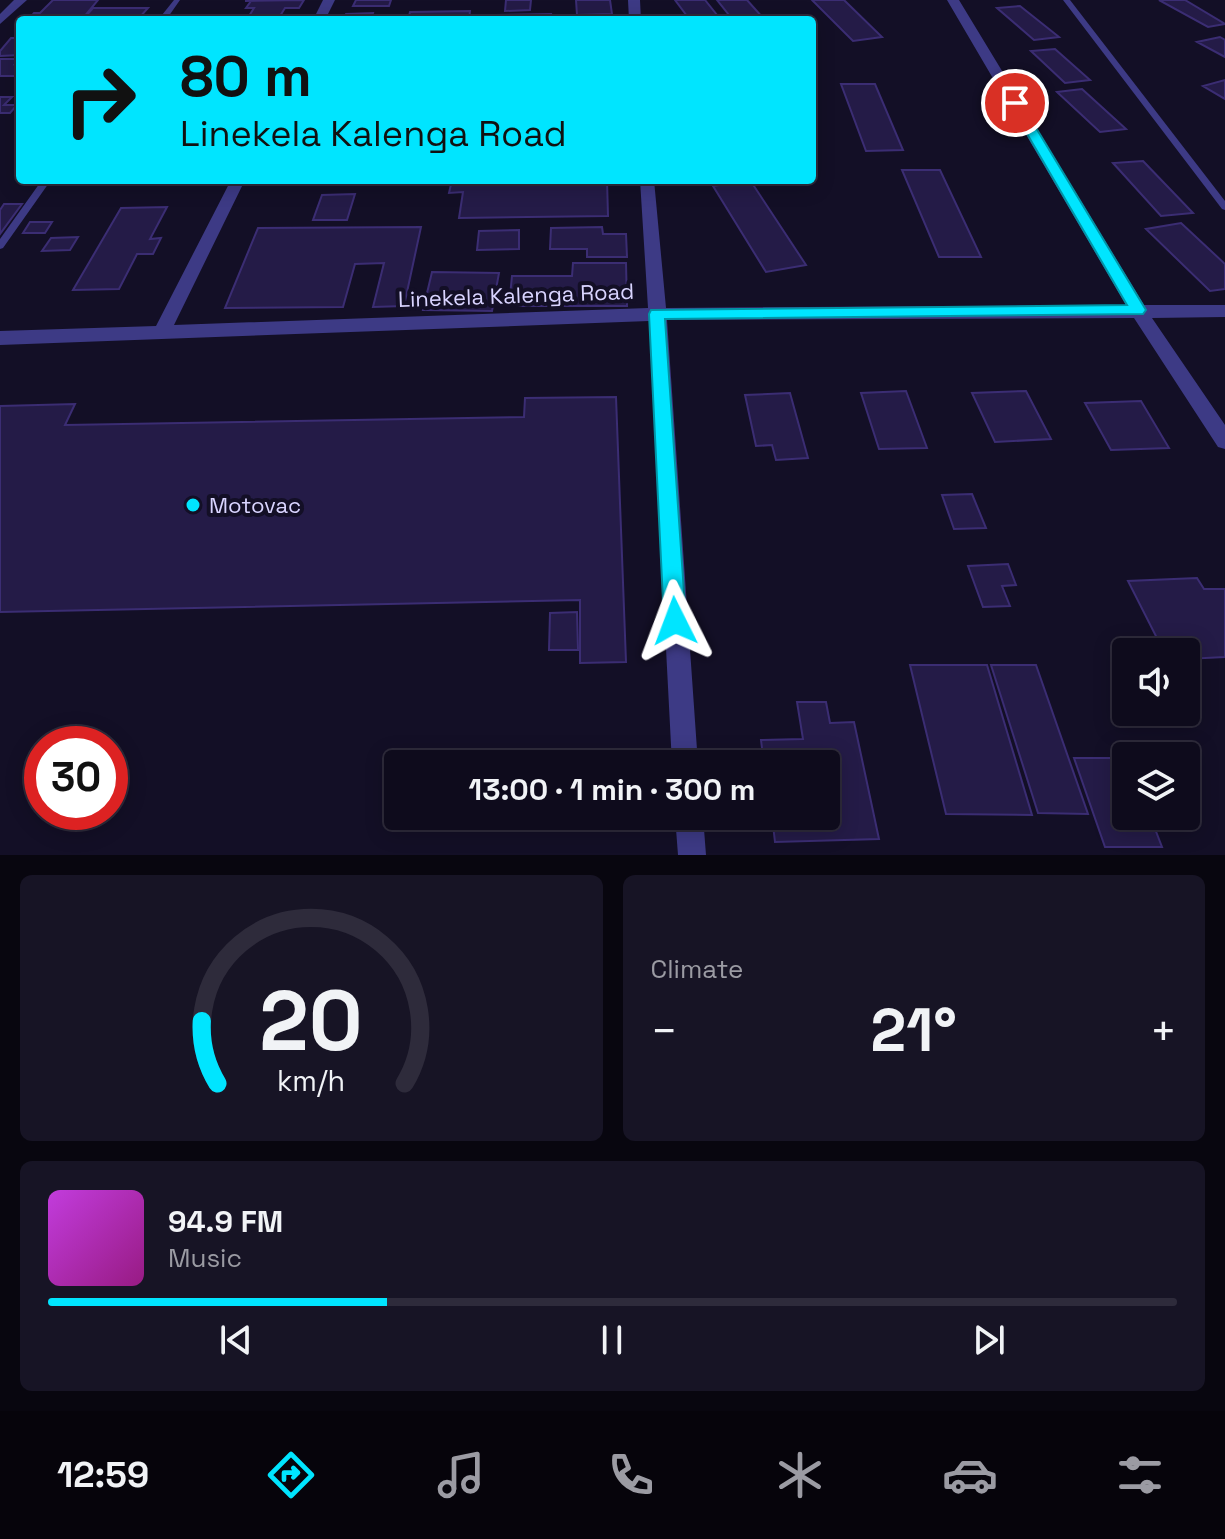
<!DOCTYPE html>
<html lang="en">
<head>
<meta charset="utf-8">
<style>
	:root { --surface:#0e0b1c; --page:#171425; --text:#f1f3f6; --muted:#9b9ba3; --line:#2e2b3b; --accent:#00e5ff }
	body { margin:0; font-family:"Space Grotesk",sans-serif; background:var(--page); color:var(--text); height:100vh; display:flex; flex-direction:column; font-size:30px; white-space:nowrap }
	* { box-sizing:border-box; margin:0 }
	p { font-size:26px; color:var(--muted) }
	.icon { flex:none; width:44px; height:44px; fill:none; stroke:currentColor; stroke-width:2; stroke-linecap:round; stroke-linejoin:round }
	.map { position:relative; height:855px; overflow:hidden }
	.sheet { display:flex; flex-direction:column; gap:20px; padding:20px; background:#08060f; flex:1 }
	.sheet>* { flex:none }
	.banner { position:absolute; left:16px; top:16px; width:800px; height:168px; border-radius:8px; box-shadow:0 4px 20px #0003,0 0 0 2px var(--line); background:#00e5ff; color:#111; overflow:hidden }
	.buttons { position:absolute; left:1112px; top:638px; display:grid; gap:16px }
	.buttons a { display:grid; place-items:center; width:88px; height:88px; border-radius:8px; background:var(--surface); box-shadow:0 4px 20px #0003,0 0 0 2px var(--line); font-size:40px }
	.speed { position:absolute; left:24px; top:726px; display:flex; gap:16px; font-size:40px; font-weight:700; text-align:center }
	.speed>* { display:grid; place-content:center; width:104px; height:104px; border-radius:50%; background:var(--surface); box-shadow:0 4px 20px #0003,0 0 0 2px var(--line); line-height:1 }
	.speed .limit { border:12px solid #d22; background:#fff; color:#111 }
	.pin { position:absolute; display:grid; place-items:center; width:68px; height:68px; color:#fff; margin:-34px; border:4px solid #fff; border-radius:50%; box-shadow:0 2px 8px #0007 }
	.me { position:absolute; width:88px; margin:-44px; rotate:357deg; stroke-linejoin:round; filter:drop-shadow(0 0 6px #0008) }
	.turn { display:flex; align-items:center; gap:28px; height:168px; padding:0 32px; font-size:36px }
	.turn .icon { width:104px; height:104px; stroke-width:2.5 }
	.turn b { display:block; font-size:56px; line-height:68px }
	.big { font-size:60px; font-weight:700; line-height:1.1 }
	.sheet .card { flex:1; display:flex; flex-direction:column; justify-content:center; gap:12px; min-width:0; padding:0 28px; border-radius:12px; background:var(--page) }
	.sheet .dial { align-items:center; gap:0 }
	.dial svg { height:208px; overflow:visible; fill:none; stroke:var(--line); stroke-width:7; stroke-linecap:round; text-anchor:middle }
	.dial text { fill:var(--text); stroke:none }
	.song { display:flex; align-items:center; gap:24px }
	.cover { width:96px; height:96px; border-radius:12px; background:linear-gradient(135deg,hsl(290 70% 55%),hsl(310 70% 35%)) }
	.played { height:8px; border-radius:4px; background:linear-gradient(90deg,var(--accent) 30%,var(--line) 30%) }
	.keys { display:flex; justify-content:space-around; direction:ltr }
	.heat { display:flex; justify-content:space-between; align-items:center; font-size:44px; direction:ltr }
	.sheet .tiles { flex:1; display:grid; gap:20px; grid-template-columns:1fr 1fr }
	.card:last-child { grid-column:span 2 }
	.trip { position:absolute; left:384px; top:750px; width:456px; height:80px; border-radius:8px; background:var(--surface); box-shadow:0 4px 20px #0003,0 0 0 2px var(--line); font-weight:700; line-height:80px; text-align:center }
	.tab-bar { display:flex; height:128px; justify-content:space-around; align-items:center; background:#06040b; color:var(--muted) }
	.tab-bar .icon { width:56px; height:56px }
	.tab-bar .selected { color:var(--accent) }
	.tab-bar b { font-size:36px; color:var(--text) }
	.map>svg:first-child { display:block }
	.building { fill:#241b47; stroke:#3b2d73; stroke-width:2 }
	.lines { fill:none; stroke-linecap:round; stroke-linejoin:round }
	.service { fill:#3d3a85; fill-rule:evenodd }
	.minor { fill:#3d3a85; fill-rule:evenodd }
	.tertiary { fill:#3d3a85; fill-rule:evenodd }
	.route { fill:#00e5ff; stroke:#0095a6; stroke-width:2 }
	.poi-dot { fill:#00e5ff; stroke:#130f26; stroke-width:3 }
	.labels { text-anchor:middle; stroke-width:8; stroke-linejoin:round; paint-order:stroke }
	.street-label { font-size:22px; fill:#d9d4ff; stroke:#130f26 }
	.poi-label { font-size:22px; fill:#d9d4ff; stroke:#130f26; text-anchor:start }
</style>
</head>
<body>
<div class="map">
<svg width="1225" height="855" viewBox="0 0 1225 855">
	<rect width="100%" height="100%" fill="#130f26"/>
	<path class="building" d="M53,0H98L84,17L30,18L34,13H40Z
		M304,0L299,8H285L280,16H249L254,8H246L251,1H245Z
		M356,0H391L389,6H353Z
		M506,0H531L530,10L505,11Z
		M576,0H610L612,14L577,15Z
		M675,0H705L721,20H690Z
		M717,0H747L765,20H733Z
		M812,0H844L882,37L853,41Z
		M1159,0H1185L1225,24L1208,27Z
		M1020,6L1059,37L1034,40L997,8Z
		M93,8H148L140,17H85Z
		M470,11L469,20H408L410,12Z
		M373,13L371,20H343L346,14Z
		M551,14L550,20H495L496,15Z
		M1220,37L1225,40V57L1197,42Z
		M11,38H20V55L0,56V51Z
		M1055,49L1090,80L1065,83L1031,51Z
		M0,59H19L15,64L20,63V76H0Z
		M1225,80V99L1203,86Z
		M841,84H875L903,150L866,151Z
		M1082,89L1126,129L1100,132L1057,92Z
		M0,97H12L4,105H17L10,113H0Z
		M1143,161L1193,213L1161,216L1113,163Z
		M902,170H940L981,257H939Z
		M452,180H607L608,216L459,218L463,192L449,193Z
		M750,180L806,265L766,272L713,186Z
		M355,194L347,220H313L322,195Z
		M4,204H22L0,234V210Z
		M167,207L150,239L161,238L153,254H137L119,289L73,290L121,208Z
		M30,222H52L45,233H23Z
		M1181,223L1225,264V289L1210,291L1146,229Z
		M421,227L404,306L373,307L384,263L355,264L343,307L225,308L258,228Z
		M602,227L603,234H626L627,257H587V249H550L551,228Z
		M519,230V249L477,250L479,231Z
		M78,237L70,250L42,251L51,238Z
		M573,263H626L627,306H509L512,276H572Z
		M432,272L499,273L492,311L423,310Z
		M906,391L927,448L879,449L861,393Z
		M1026,391L1051,439L995,442L972,393Z
		M790,393L808,458L776,460L772,445L756,446L745,395Z
		M616,397L626,662L580,663V600L0,612V406L75,404L65,425L524,417L525,398Z
		M1141,401L1169,448L1111,450L1085,403Z
		M972,494L986,528L954,529L942,495Z
		M1008,564L1016,585L1002,586L1010,606L983,607L968,566Z
		M1197,578L1204,589H1225V657L1186,659V652H1164L1128,581Z
		M577,612L578,650H549L550,613Z
		M910,665H987L1032,815L946,814Z
		M991,665H1036L1088,814L1038,813Z
		M797,702H826L830,723L854,722L879,839L775,842L772,816H826V764H764L761,740L803,739Z
		M1074,758H1126V816H1150L1162,847H1105Z"/>
	<g class="lines">
		<path class="service" d="M174,0H180L166,20H158Z
			M1063,0H1070L1225,201V210L1222,209Z
			M42,180H51L3,248L0,249V239Z"/>
		<path class="minor" d="M323,0H335L325,20H313Z
			M628,0H640L641,20H629Z
			M947,0H959L1144,305H1225V317L1152,318L1225,425V449L1218,447L1134,318L667,320L698,764H672L649,321L0,345V331L156,326L231,180H245L174,325L648,308L640,180H654L666,308L1126,305Z
			M675,816H703L706,855H678Z"/>
		<path class="tertiary" d="M14,0H27L0,24V14Z"/>
	</g>
	<path class="route" d="M1011,101L1021,103L1146,310L1143,314L665,319L686,621L683,629L675,632L667,629L664,621L649,314L651,310L1127,305L1009,103Z"/>
	<circle class="poi-dot" cx="193" cy="505" r="8"/>
	<g class="labels">
		<g class="street-label">
			<text transform="translate(516 295) rotate(-2)" y="8">Linekela Kalenga Road</text>
		</g>
		<g class="poi-label">
			<text x="209" y="513">Motovac</text>
		</g>
	</g>
</svg>
<div class="buttons">
<a><svg class="icon" aria-label="sound" viewBox="0 0 24 24"><path d="M4 9h4l5-4v14l-5-4H4zM17 9q2 3 0 6"/></svg></a>
<a><svg class="icon" aria-label="layers" viewBox="0 0 24 24"><path d="M12 4l9 5-9 5-9-5zM3 14l9 5 9-5"/></svg></a>
</div>
<div class="speed"><div class="limit">30</div></div>
<div class="pin" style="left:1015px;top:103px;background:#d93025"><svg class="icon" aria-label="arrive" viewBox="0 0 24 24"><path d="M6 21V4h12l-3 4 3 4H6"/></svg></div>
<svg class="me" style="left:675px;top:621px" viewBox="-20 -20 40 40"><path d="M0-17L14 15 0 8-14 15z" fill="#00e5ff" stroke="#fff" stroke-width="4"/></svg>
<div class="trip">13:00 · 1 min · 300 m</div>
<div class="banner">
<div class="turn"><svg class="icon" aria-label="right" viewBox="0 0 24 24"><path d="M7 20v-9h11M14 6l5 5-5 5"/></svg><div><b>80 m</b>Linekela Kalenga Road</div></div>
</div>
</div>
<section class="sheet">
<div class="tiles">
<div class="card dial"><svg viewBox="0 0 100 80">
<path d="M14 69A42 42 0 1 1 86 69"/>
<path d="M14 69A42 42 0 0 1 8 45" stroke="#00e5ff"/>
<text x="50" y="56" font-size="32" font-weight="700">20</text>
<text x="50" y="72" font-size="11">km/h</text>
</svg></div>
<div class="card"><p>Climate</p>
<div class="heat"><a>−</a><b class="big">21°</b><a>+</a></div>
</div>
<div class="card">
<div class="song"><i class="cover"></i><div><b>94.9 FM</b><p>Music</p></div></div>
<div class="played"></div>
<div class="keys"><svg class="icon" aria-label="previous" viewBox="0 0 24 24"><path d="M18 5L8 12l10 7zM5 5v14"/></svg><svg class="icon" aria-label="pause" viewBox="0 0 24 24"><path d="M8 5v14M16 5v14"/></svg><svg class="icon" aria-label="next" viewBox="0 0 24 24"><path d="M6 5l10 7-10 7zM19 5v14"/></svg></div>
</div>
</div>
</section>
<nav class="tab-bar">
<b>12:59</b>
<svg class="icon selected" aria-label="directions" viewBox="0 0 24 24"><path d="M12 3l9 9-9 9-9-9zM9 14v-3h6M13 9l2 2-2 2"/></svg>
<svg class="icon" aria-label="music" viewBox="0 0 24 24"><path d="M9 18V5l10-2v13"/><circle cx="6" cy="18" r="3"/><circle cx="16" cy="16" r="3"/></svg>
<svg class="icon" aria-label="phone" viewBox="0 0 24 24"><path d="M5 4h4l2 5-3 2q2 4 5 5l2-3 5 2v4C11 20 4 13 5 4z"/></svg>
<svg class="icon" aria-label="climate" viewBox="0 0 24 24"><path d="M12 3v18M4 7l16 10M4 17L20 7"/></svg>
<svg class="icon" aria-label="car" viewBox="0 0 24 24"><path d="M5 17H2v-5l4-1 3-4h7l3 4 3 1v5h-3M9 17h6M6 11h13"/><circle cx="7" cy="17" r="2"/><circle cx="17" cy="17" r="2"/></svg>
<svg class="icon" aria-label="filters" viewBox="0 0 24 24"><path d="M4 7h16M4 17h16"/><circle cx="9" cy="7" r="2"/><circle cx="15" cy="17" r="2"/></svg>
</nav>
</body>
</html>
